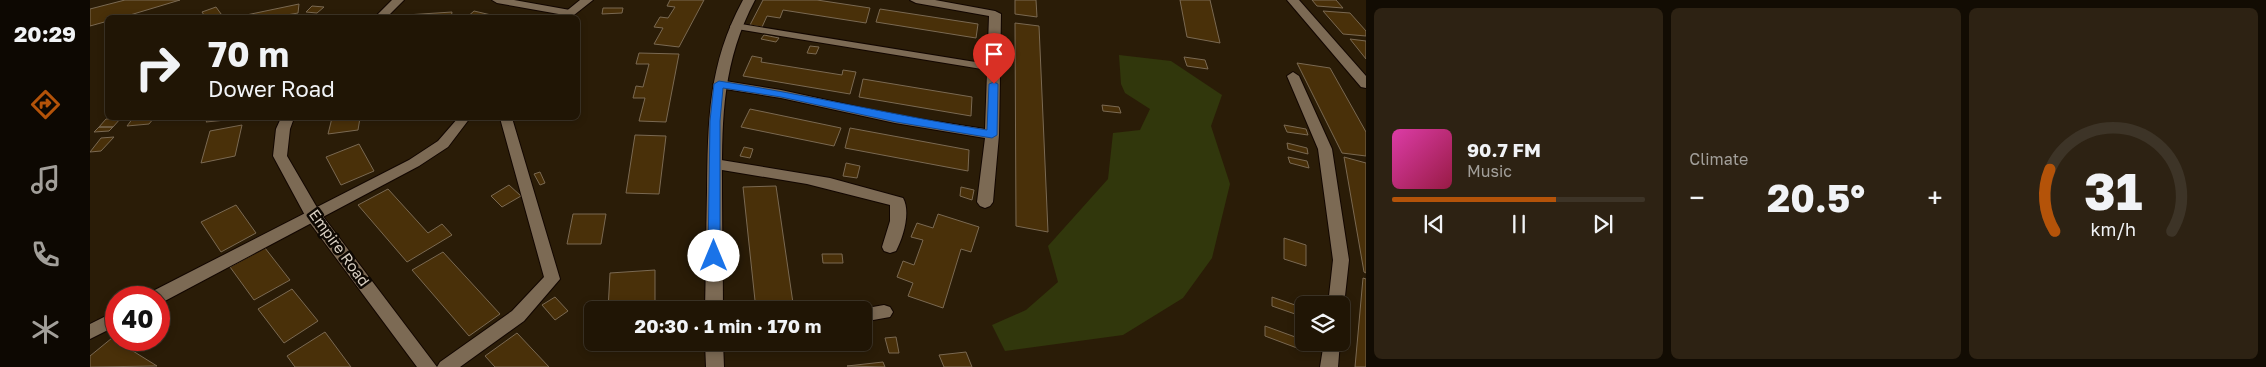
<!DOCTYPE html>
<html lang="en">
<head>
<meta charset="utf-8">
<style>
	:root { --surface:#201505; --page:#2d2213; --text:#f1f3f6; --muted:#a29f9a; --line:#3d3427; --accent:#b45309 }
	body { margin:0; font-family:"Golos Text",sans-serif; background:var(--page); color:var(--text); height:100vh; display:flex; flex-direction:column; font-size:19px; white-space:nowrap }
	* { box-sizing:border-box; margin:0 }
	p { font-size:16px; color:var(--muted) }
	.icon { flex:none; width:28px; height:28px; fill:none; stroke:currentColor; stroke-width:2; stroke-linecap:round; stroke-linejoin:round }
	.map { position:relative; flex:1; overflow:hidden }
	.side { display:flex; flex-direction:column; gap:8px; padding:8px; background:#120c03; width:900px }
	.side>* { flex:none }
	.guide { position:absolute; left:15px; top:15px; width:475px; height:105px; border-radius:8px; box-shadow:0 2px 8px #0003,0 0 0 1px var(--line); background:#201505; color:var(--text); overflow:hidden }
	.tools { position:absolute; left:1205px; top:296px; display:grid; gap:10px }
	.tools a { display:grid; place-items:center; width:55px; height:55px; border-radius:8px; background:var(--surface); box-shadow:0 2px 8px #0003,0 0 0 1px var(--line); font-size:25px }
	.speed { position:absolute; left:15px; top:286px; display:flex; gap:10px; font-size:25px; font-weight:700; text-align:center }
	.speed>* { display:grid; place-content:center; width:65px; height:65px; border-radius:50%; background:var(--surface); box-shadow:0 2px 8px #0003,0 0 0 1px var(--line); line-height:1 }
	.speed .limit { border:8px solid #d22; background:#fff; color:#111 }
	.pin { position:absolute; display:grid; place-items:center; width:42px; height:42px; color:#fff; margin:-51px -21px; border-radius:50% 50% 50% 0; rotate:-45deg; box-shadow:0 0 5px #0007 }
	.pin .icon { rotate:45deg }
	.me { position:absolute; width:55px; margin:-28px; rotate:0deg; stroke-linejoin:round; filter:drop-shadow(0 0 4px #0008) }
	.turn { display:flex; align-items:center; gap:18px; height:105px; padding:0 20px; font-size:22px }
	.turn .icon { width:65px; height:65px; stroke-width:2.5 }
	.turn b { display:block; font-size:35px; line-height:42px }
	.big { font-size:38px; font-weight:700; line-height:1.1 }
	.side .card { flex:1; display:flex; flex-direction:column; justify-content:center; gap:8px; min-width:0; padding:0 18px; border-radius:8px; background:var(--page) }
	.side .dial { align-items:center; gap:0 }
	.dial svg { height:130px; overflow:visible; fill:none; stroke:var(--line); stroke-width:7; stroke-linecap:round; text-anchor:middle }
	.dial text { fill:var(--text); stroke:none }
	.song { display:flex; align-items:center; gap:15px }
	.cover { width:60px; height:60px; border-radius:8px; background:linear-gradient(135deg,hsl(320 70% 55%),hsl(340 70% 35%)) }
	.played { height:5px; border-radius:2px; background:linear-gradient(90deg,var(--accent) 65%,var(--line) 65%) }
	.keys { display:flex; justify-content:space-around; direction:ltr }
	.heat { display:flex; justify-content:space-between; align-items:center; font-size:28px; direction:ltr }
	.side .tiles { flex:1; display:grid; gap:8px; grid-template-columns:repeat(3,1fr) }
	.trip { position:absolute; left:494px; top:301px; width:288px; height:50px; border-radius:8px; background:var(--surface); box-shadow:0 2px 8px #0003,0 0 0 1px var(--line); font-weight:700; line-height:50px; text-align:center }
	main { display:flex; flex:1; min-height:0 }
	.tab-bar { display:flex; flex-direction:column; width:90px; justify-content:space-around; align-items:center; background:#0d0802; color:var(--muted) }
	.tab-bar .icon { width:35px; height:35px }
	.tab-bar .on { color:var(--accent) }
	.tab-bar b { font-size:22px; color:var(--text) }
	.map>svg:first-child { display:block }
	.green { fill:#31370c }
	.building { fill:#493009; stroke:#7a6952 }
	.lines { fill:none; stroke-linecap:round; stroke-linejoin:round }
	.lane-casing { stroke:#120600; stroke-width:2 }
	.street-casing { stroke:#120600; stroke-width:2 }
	.secondary-casing { stroke:#120600; stroke-width:2 }
	.lane { fill:#7c6a54; fill-rule:evenodd }
	.street { fill:#7c6a54; fill-rule:evenodd }
	.secondary { fill:#7c6a54; fill-rule:evenodd }
	.route { fill:#1a73e8; stroke:#114b97 }
	.labels { text-anchor:middle; stroke-width:5; stroke-linejoin:round; paint-order:stroke }
	.street-label { font-size:15px; fill:#d9d0c3; stroke:#0e0802 }
</style>
</head>
<body>
<main>
<nav class="tab-bar">
<b>20:29</b>
<svg class="icon on" aria-label="directions" viewBox="0 0 24 24"><path d="M12 3l9 9-9 9-9-9zM9 14v-3h6M13 9l2 2-2 2"/></svg>
<svg class="icon" aria-label="music" viewBox="0 0 24 24"><path d="M9 18V5l10-2v13"/><circle cx="6" cy="18" r="3"/><circle cx="16" cy="16" r="3"/></svg>
<svg class="icon" aria-label="phone" viewBox="0 0 24 24"><path d="M5 4h4l2 5-3 2q2 4 5 5l2-3 5 2v4C11 20 4 13 5 4z"/></svg>
<svg class="icon" aria-label="climate" viewBox="0 0 24 24"><path d="M12 3v18M4 7l16 10M4 17L20 7"/></svg>
</nav>
<div class="map">
<svg width="1276" height="367" viewBox="0 0 1276 367">
	<rect width="100%" height="100%" fill="#2a1c07"/>
	<path class="green" d="M1029,55L1081,61L1132,95L1121,126L1140,184L1122,258L1093,298L1033,335L915,351L902,325L936,310L968,282L958,246L1018,179L1023,133L1050,130L1060,109L1035,93L1031,84Z"/>
	<path class="building" d="M35,0H90L30,18H18V21L0,26V9Z
		M580,0H614L589,47L564,44L573,28L564,27L570,17L578,18L585,7L577,6Z
		M673,0H727L780,8L776,23L693,10L690,18L677,16L672,27L660,25Z
		M925,0H946L947,17L925,14Z
		M1090,0H1120L1130,43L1097,37Z
		M1222,0H1246L1253,8L1227,6Z
		M209,4L208,13L180,18H142Z
		M222,6L234,7L227,13L216,12Z
		M126,7L134,18H116L112,12Z
		M513,8H533L532,13L512,14Z
		M790,9L888,24L886,38L786,22Z
		M384,11L414,18H376Z
		M1233,11L1260,13L1276,31V36L1253,34Z
		M362,12L361,18H315L316,15Z
		M925,23L949,26L958,232L926,226Z
		M674,35L689,38L686,42L671,39Z
		M1260,39L1276,41V59Z
		M720,46L729,47L726,54L717,53Z
		M549,53L589,54L576,122L549,121L555,98H543L546,86L553,87L559,64H546Z
		M662,56L672,58L671,62L752,75L753,70L766,72L760,94L653,76Z
		M1094,57L1115,60L1118,69L1097,66Z
		M1207,63L1240,68L1276,132V156L1252,153Z
		M773,79L882,97L881,116L769,97Z
		M1012,105L1029,107L1031,113L1013,111Z
		M660,109L751,128L744,146L651,127Z
		M31,118L23,127H9L16,119Z
		M43,118H64L59,124L37,126Z
		M119,118H156L116,122Z
		M242,118H270L268,130L238,134Z
		M152,125L145,156L111,163L120,131Z
		M1194,125L1216,129L1218,135L1197,132Z
		M9,127H23L19,131L4,132Z
		M760,128L879,150L878,171L755,148Z
		M545,135L576,136L569,194L536,193Z
		M24,137L11,151L0,152L11,138Z
		M1197,143L1217,148L1218,154L1198,149Z
		M269,144L284,171L251,185L236,157Z
		M654,147L663,149L660,158L650,156Z
		M1198,157L1217,161L1219,168L1200,163Z
		M1254,157L1276,163V273L1274,272Z
		M756,163L770,166L767,178L753,176Z
		M450,172L455,183L450,185L444,174Z
		M419,185L431,196L412,207L401,196Z
		M686,186L704,310H666L653,187Z
		M871,187L884,190L882,200L870,196Z
		M298,189L338,233L352,224L362,235L317,262L268,205Z
		M146,205L166,233L131,252L111,222Z
		M483,214H516L511,244H477Z
		M848,214L889,227L881,252L871,249L853,308L818,296L823,283L807,277L813,261L824,265L833,240L821,237L827,223L843,228Z
		M1194,238L1216,245V266L1194,259Z
		M175,248L200,280L164,300L140,267Z
		M353,252L410,314L379,336L322,270Z
		M732,254H752L753,263H733Z
		M565,270V310H518L520,273Z
		M1273,278L1276,279V367H1265Z
		M202,289L228,321L194,343L168,309Z
		M465,297L478,311L465,320L452,305Z
		M1182,297L1208,306V315L1182,306Z
		M1175,326L1208,338L1207,348L1175,336Z
		M235,332L261,367H205L197,356Z
		M427,333L459,367H405L395,356Z
		M806,337L809,353H799L795,338Z
		M22,338L67,366L0,367V356Z
		M876,352L882,367H854L849,355Z
		M793,362L795,367L757,366Z"/>
	<g class="lines">
		<g class="lane-casing">
			<path id="lane" d="M402,0H424L480,10L485,13L480,16L407,3Z
				M645,23L904,65L910,68L904,71L641,28L640,26Z
				M1203,72L1209,76L1242,149L1259,260L1254,305L1251,310V305H1238L1243,260L1228,149L1197,76Z
				M368,118H380L358,147L329,166L71,303H69V298H57L59,293L319,160L348,141Z
				M410,118H422L470,279L434,321L370,367H347L350,362L422,311L454,277Z
				M26,311V326L0,339V324Z
				M1234,342H1250L1248,367H1230Z"/>
		</g>
		<g class="street-casing">
			<path id="street" d="M302,0H314L296,18H284Z
				M490,0H503L484,15H476L474,13Z
				M820,0H845L905,11L911,14L909,135L903,202L900,206L895,208L890,206L887,202L895,138L805,123L691,98L629,88L623,84L629,80L691,90L805,115L895,129L899,16L826,3Z
				M1197,0H1209L1276,76V88L1271,87Z
				M191,118H204L200,129L197,156L229,211L347,367H327L217,219L183,156L186,129Z
				M625,159L740,178L813,198C821,212 813,238 806,251L800,253L794,251L792,247L800,221V205L717,184L620,168L618,164L620,160Z
				M794,305L800,307L803,312L800,317L772,322V310H766Z"/>
		</g>
		<g class="secondary-casing">
			<path id="secondary" d="M653,0H665C631,64 632,122 632,192C632,231 633,271 633,310H615C616,271 616,231 617,192C618,121 618,64 653,0Z
				M615,342H633L634,367H616Z"/>
		</g>
		<use href="#lane" class="lane"/>
		<use href="#street" class="street"/>
		<use href="#secondary" class="secondary"/>
	</g>
	<path class="route" d="M629,81C719,95 807,116 897,130L899,84L904,82L908,84L907,135L902,138L806,122L691,97L633,88L630,121V256L628,260H620L618,256L620,121L624,84Z"/>
	<g class="labels">
		<g class="street-label">
			<text transform="translate(249 248) rotate(54)" y="5">Empire Road</text>
		</g>
	</g>
</svg>
<div class="tools">
<a><svg class="icon" aria-label="layers" viewBox="0 0 24 24"><path d="M12 4l9 5-9 5-9-5zM3 14l9 5 9-5"/></svg></a>
</div>
<div class="speed"><div class="limit">40</div></div>
<div class="pin" style="left:904px;top:84px;background:#d93025"><svg class="icon" aria-label="arrive" viewBox="0 0 24 24"><path d="M6 21V4h12l-3 4 3 4H6"/></svg></div>
<svg class="me" style="left:624px;top:256px" viewBox="-20 -20 40 40"><circle r="19" fill="#fff"/><path d="M0-13L10 11 0 6-10 11z" fill="#1a73e8"/></svg>
<div class="trip">20:30 · 1 min · 170 m</div>
<div class="guide">
<div class="turn"><svg class="icon" aria-label="right" viewBox="0 0 24 24"><path d="M7 20v-9h11M14 6l5 5-5 5"/></svg><div><b>70 m</b>Dower Road</div></div>
</div>
</div>
<section class="side">
<div class="tiles">
<div class="card">
<div class="song"><i class="cover"></i><div><b>90.7 FM</b><p>Music</p></div></div>
<div class="played"></div>
<div class="keys"><svg class="icon" aria-label="previous" viewBox="0 0 24 24"><path d="M18 5L8 12l10 7zM5 5v14"/></svg><svg class="icon" aria-label="pause" viewBox="0 0 24 24"><path d="M8 5v14M16 5v14"/></svg><svg class="icon" aria-label="next" viewBox="0 0 24 24"><path d="M6 5l10 7-10 7zM19 5v14"/></svg></div>
</div>
<div class="card"><p>Climate</p>
<div class="heat"><a>−</a><b class="big">20.5°</b><a>+</a></div>
</div>
<div class="card dial"><svg viewBox="0 0 100 80">
<path d="M14 69A42 42 0 1 1 86 69"/>
<path d="M14 69A42 42 0 0 1 11 31" stroke="#b45309"/>
<text x="50" y="56" font-size="32" font-weight="700">31</text>
<text x="50" y="72" font-size="11">km/h</text>
</svg></div>
</div>
</section>
</main>
</body>
</html>
